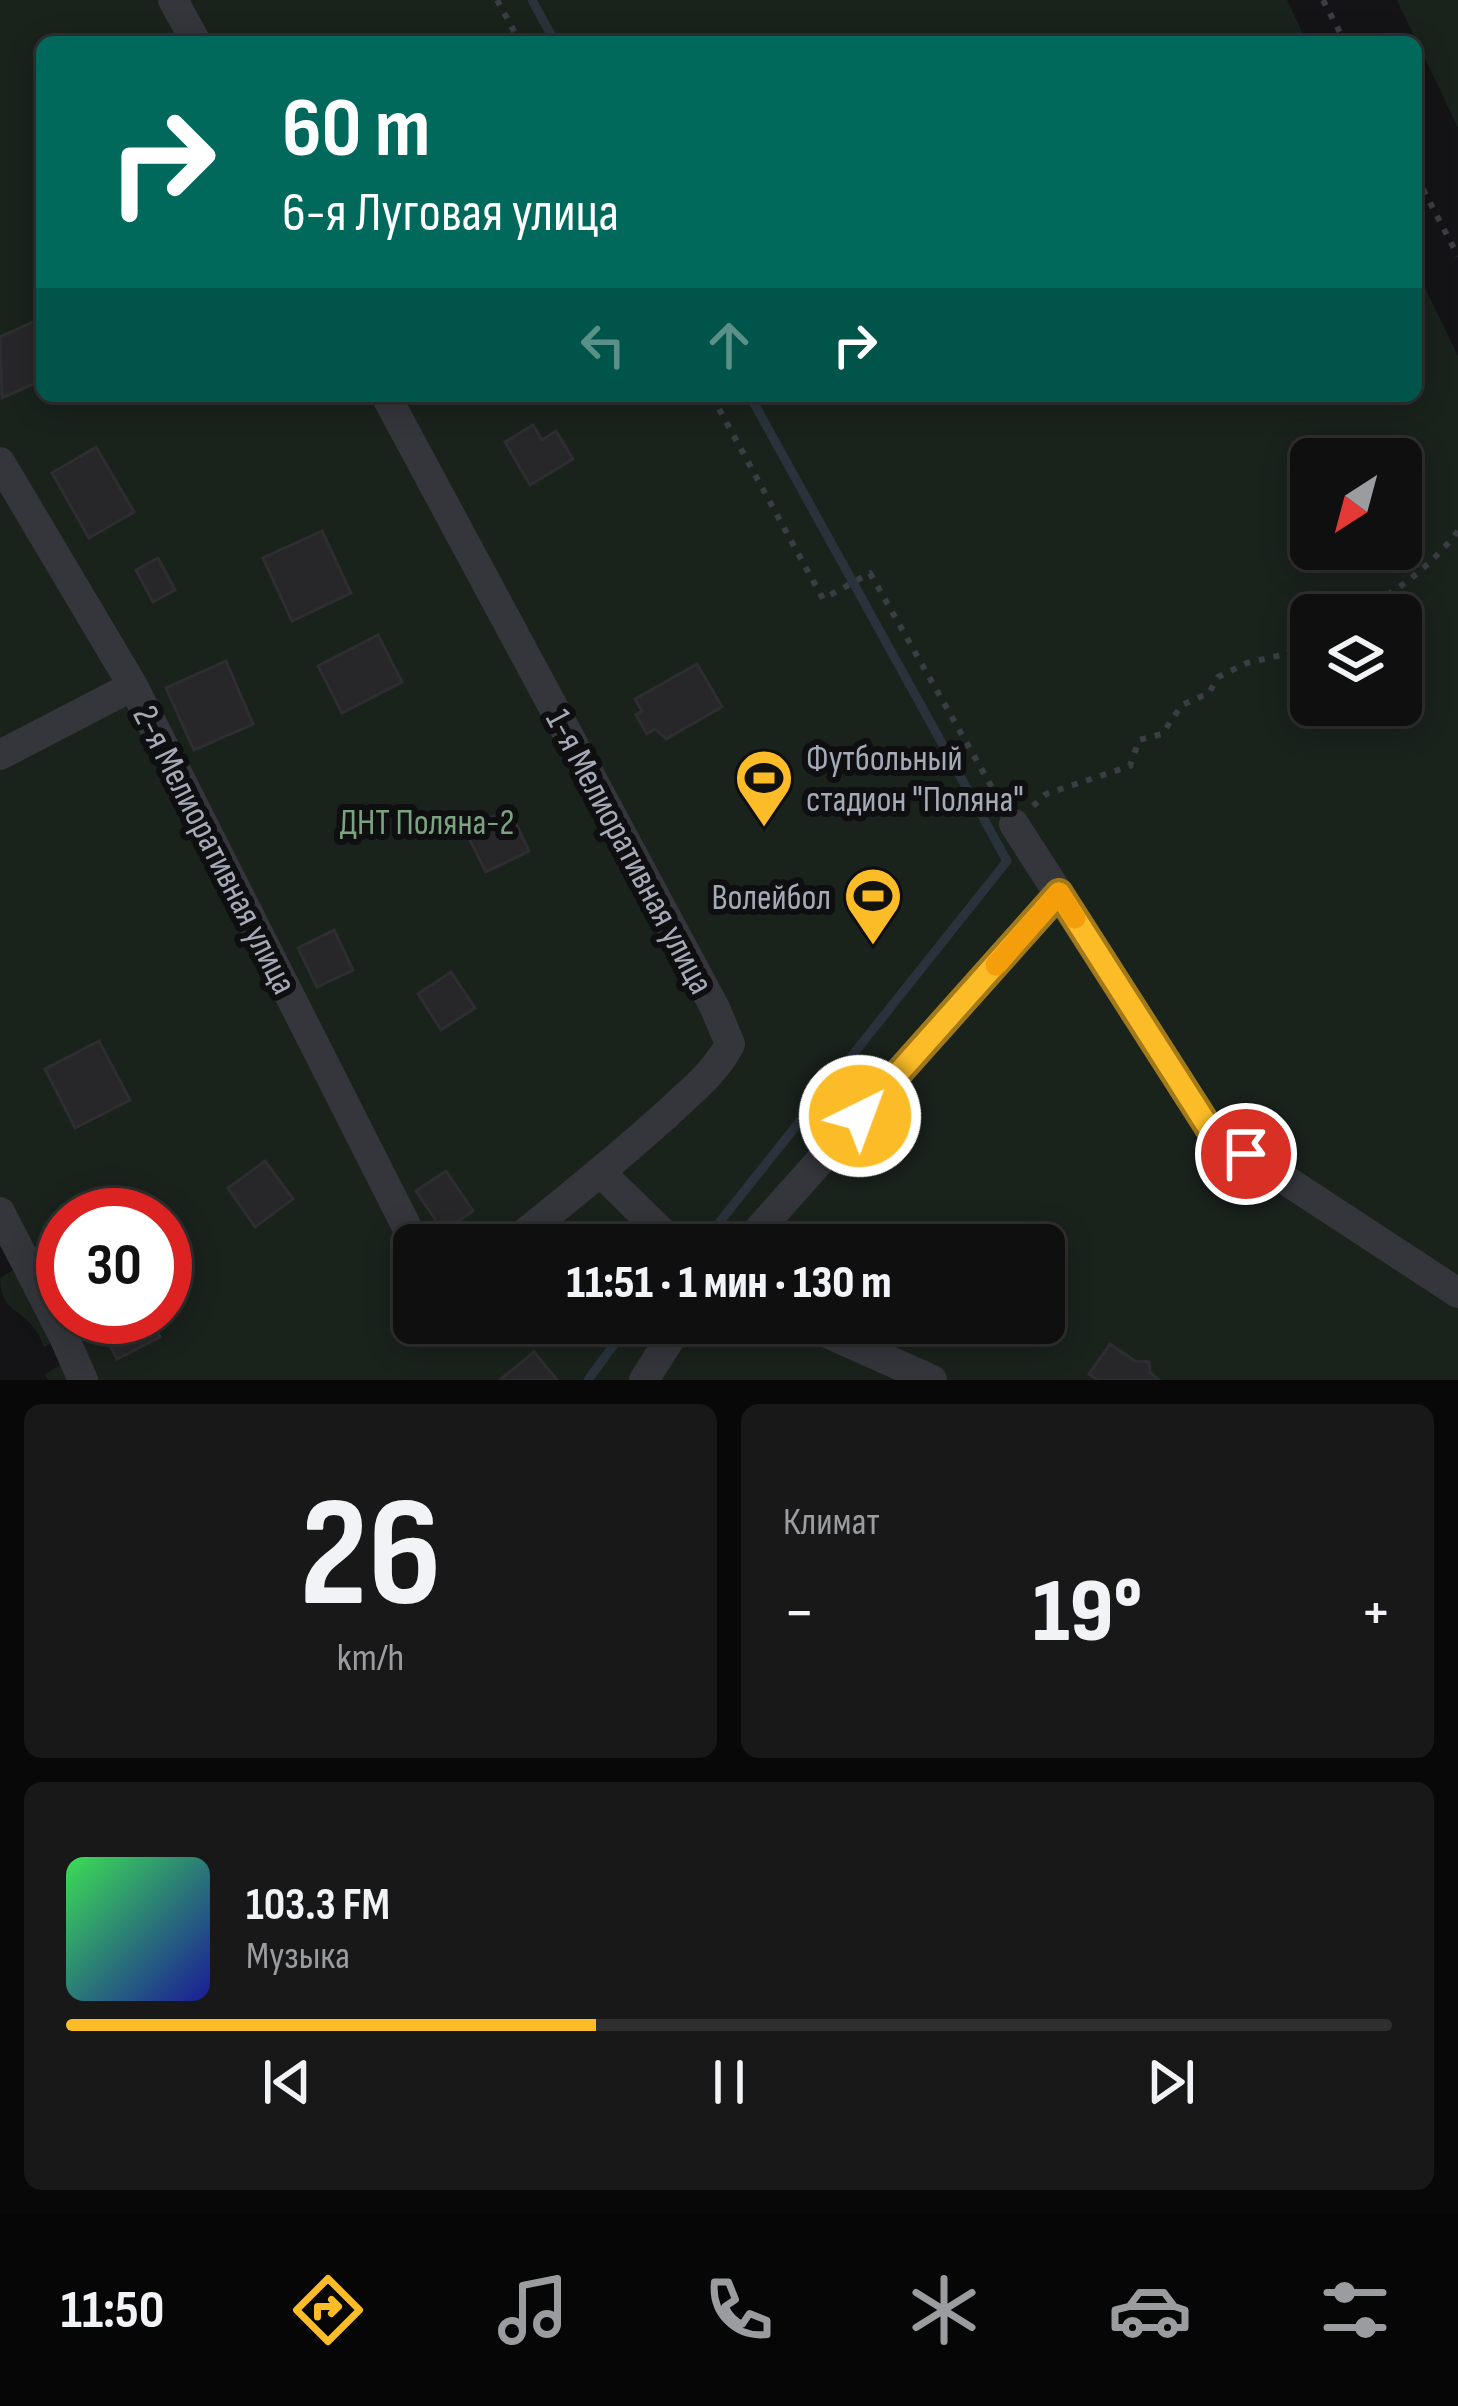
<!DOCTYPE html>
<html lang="ru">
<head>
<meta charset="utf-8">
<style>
	:root { --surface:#0f0f10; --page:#181819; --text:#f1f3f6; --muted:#9b9c9f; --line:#2f2f30; --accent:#fbbc27 }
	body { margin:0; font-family:"Sofia Sans Condensed",sans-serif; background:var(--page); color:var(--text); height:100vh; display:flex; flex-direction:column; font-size:45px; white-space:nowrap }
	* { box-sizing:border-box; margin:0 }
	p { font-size:39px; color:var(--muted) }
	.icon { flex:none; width:66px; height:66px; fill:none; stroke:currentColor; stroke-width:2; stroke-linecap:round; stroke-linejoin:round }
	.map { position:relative; height:1380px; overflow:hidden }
	.side { display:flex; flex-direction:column; gap:24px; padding:24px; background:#080809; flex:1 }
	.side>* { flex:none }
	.top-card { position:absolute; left:36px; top:36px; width:1386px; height:366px; border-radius:18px; box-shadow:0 6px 30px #0003,0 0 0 3px var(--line); background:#00695c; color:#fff; overflow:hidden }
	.needle { width:78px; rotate:216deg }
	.tools { position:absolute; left:1290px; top:438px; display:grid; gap:24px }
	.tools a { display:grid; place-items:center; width:132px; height:132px; border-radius:18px; background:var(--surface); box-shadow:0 6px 30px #0003,0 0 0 3px var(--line); font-size:60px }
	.speed { position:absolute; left:36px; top:1188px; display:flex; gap:24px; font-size:60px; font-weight:700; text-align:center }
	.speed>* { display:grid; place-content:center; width:156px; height:156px; border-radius:50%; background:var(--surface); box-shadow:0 6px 30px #0003,0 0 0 3px var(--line); line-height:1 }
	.speed .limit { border:18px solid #d22; background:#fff; color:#111 }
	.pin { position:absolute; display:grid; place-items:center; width:102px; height:102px; color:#fff; margin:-51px; border:6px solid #fff; border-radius:50%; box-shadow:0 3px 12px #0007 }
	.me { position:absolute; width:132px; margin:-66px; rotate:42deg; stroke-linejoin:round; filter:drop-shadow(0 0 9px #0008) }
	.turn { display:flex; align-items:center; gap:42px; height:252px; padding:0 48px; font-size:54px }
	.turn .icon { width:156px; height:156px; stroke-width:2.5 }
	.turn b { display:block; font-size:84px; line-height:102px }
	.lanes { display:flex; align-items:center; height:114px; padding:0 48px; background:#0003; justify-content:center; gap:60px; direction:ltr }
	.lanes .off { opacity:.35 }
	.big { font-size:90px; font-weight:800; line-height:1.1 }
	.side .widget { flex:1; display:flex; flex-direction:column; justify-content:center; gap:18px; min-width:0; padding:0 42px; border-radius:18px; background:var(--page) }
	.side .dial { align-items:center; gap:0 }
	.dial b { font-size:156px; line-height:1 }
	.song { display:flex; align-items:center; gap:36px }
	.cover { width:144px; height:144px; border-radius:18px; background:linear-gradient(135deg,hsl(130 70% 55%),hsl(240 70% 35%)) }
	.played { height:12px; border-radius:6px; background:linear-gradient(90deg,var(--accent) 40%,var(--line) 40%) }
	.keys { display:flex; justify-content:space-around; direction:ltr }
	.heat { display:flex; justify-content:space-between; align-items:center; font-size:66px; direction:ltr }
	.side .tiles { flex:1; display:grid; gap:24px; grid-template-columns:1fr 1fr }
	.widget:last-child { grid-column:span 2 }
	.trip { position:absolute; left:393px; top:1224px; width:672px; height:120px; border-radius:18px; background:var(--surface); box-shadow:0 6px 30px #0003,0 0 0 3px var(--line); font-weight:800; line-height:120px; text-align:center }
	.dock { display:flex; height:192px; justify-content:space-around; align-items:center; background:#060606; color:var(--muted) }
	.dock .icon { width:84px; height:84px }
	.dock .active { color:var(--accent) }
	.dock b { font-size:54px; color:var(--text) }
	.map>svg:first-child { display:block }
	.green { fill:#1a221c; fill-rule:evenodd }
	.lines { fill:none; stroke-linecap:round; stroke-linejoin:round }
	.stream { stroke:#2a333b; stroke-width:9 }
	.building { fill:#27272a; stroke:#2e2e32; stroke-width:3 }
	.path { stroke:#3b3d43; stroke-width:6; stroke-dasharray:6 9; stroke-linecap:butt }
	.minor { stroke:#35363c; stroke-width:30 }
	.route-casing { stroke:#a37a19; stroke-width:30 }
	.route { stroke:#fbbc27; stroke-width:21 }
	.slow { stroke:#f59e0b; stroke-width:21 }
	.labels { text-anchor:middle; stroke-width:12; stroke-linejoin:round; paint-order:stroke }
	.poi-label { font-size:36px; fill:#a5aab7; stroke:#0f0f11; text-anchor:start }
	.park-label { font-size:36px; fill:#7ba37f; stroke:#0f0f11 }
	.street-label { font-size:36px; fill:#a5aab7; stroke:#0f0f11 }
</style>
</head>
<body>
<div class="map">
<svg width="1458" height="1380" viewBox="0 0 1458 1380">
	<rect width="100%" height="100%" fill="#141416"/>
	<path class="green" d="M0,0H1287L1307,42H42V396H1416V269L1458,356V1380H48L45,1374L76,1355L66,1335L44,1347C41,1341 39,1334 34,1328C19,1308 0,1310 0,1278L28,1261L0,1238ZM1311,459H1401V549H1311ZM1311,615H1401V705H1311ZM63,1215H165V1317H63ZM414,1245H1044V1323H414Z
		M1397,0H1458V128Z"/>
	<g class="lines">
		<path class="stream" d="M532,0L555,42
			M714,1229L1007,861L750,396
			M588,1380L615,1343L621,1323"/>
	</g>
	<path class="building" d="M42,318V380L2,398L0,337Z
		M533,425L542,440L556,431L573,459L530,485L505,442Z
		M96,447L134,512L89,538L52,473Z
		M322,531L351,593L292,621L263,558Z
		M158,558L175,590L153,602L136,570Z
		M378,635L402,682L342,713L318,666Z
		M226,661L253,724L194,750L166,688Z
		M697,664L722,707L666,739L655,729L647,734L636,715L642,711L635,699Z
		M509,809L529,851L486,872L465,830Z
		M334,930L353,970L317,987L298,948Z
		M451,972L475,1008L441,1030L418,994Z
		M99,1041L130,1100L75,1128L45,1069Z
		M265,1161L293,1199L255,1227L228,1188Z
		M446,1171L473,1211L443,1231L416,1191Z
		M174,1230L188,1260L165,1271V1234Z
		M100,1317H150L160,1337L117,1359L96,1319Z
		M1110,1344L1135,1361L1149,1362L1150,1373L1159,1380H1098L1089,1374Z
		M534,1352L557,1380H500Z"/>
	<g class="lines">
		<path class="path" d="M497,0L520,42
			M1323,0L1345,42
			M1416,176L1458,256
			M712,396L823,599L870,573L999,800
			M1347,615C1389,600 1431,566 1458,531
			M1033,806L1046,794L1130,766L1139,740L1162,734L1182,705L1209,693L1218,677L1247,663L1286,654L1311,635"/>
		<path class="minor" d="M173,0L196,42
			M386,396L715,1008L730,1044C715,1073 691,1091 668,1113C617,1159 564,1202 510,1245
			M0,462L133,686L416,1245
			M0,755L133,686
			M1014,824L1211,1131L1458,1293
			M601,1173L675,1245
			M0,1212L64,1337L83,1380
			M745,1245L1059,893
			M805,1323L932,1380
			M644,1380L680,1323"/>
	</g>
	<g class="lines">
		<g class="route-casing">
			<path id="route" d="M860,1116L1059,893L1211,1131L1246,1154"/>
		</g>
		<use href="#route" class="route"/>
		<path class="slow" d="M996,965L1059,893L1075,918"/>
	</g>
	<defs>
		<g id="stadium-pin" transform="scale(3)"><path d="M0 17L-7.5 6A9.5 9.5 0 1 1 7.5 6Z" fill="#fbbc27" stroke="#0f0f11"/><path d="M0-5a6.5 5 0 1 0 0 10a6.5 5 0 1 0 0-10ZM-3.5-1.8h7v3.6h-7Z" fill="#111"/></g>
	</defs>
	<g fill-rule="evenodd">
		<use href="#stadium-pin" x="764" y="778"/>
		<use href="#stadium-pin" x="873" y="896"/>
	</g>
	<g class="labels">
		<g class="poi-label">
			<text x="806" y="770">Футбольный<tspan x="806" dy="41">стадион "Поляна"</tspan></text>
			<text x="831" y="909" text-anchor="end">Волейбол</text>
		</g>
		<g class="park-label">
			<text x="427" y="834">ДНТ Поляна-2</text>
		</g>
		<g class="street-label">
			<text transform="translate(216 849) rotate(63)" y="13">2-я Мелиоративная улица</text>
			<text transform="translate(631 851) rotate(62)" y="13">1-я Мелиоративная улица</text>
		</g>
	</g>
</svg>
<div class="tools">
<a><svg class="needle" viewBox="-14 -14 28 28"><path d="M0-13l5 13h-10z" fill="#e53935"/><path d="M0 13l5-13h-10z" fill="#9b9c9f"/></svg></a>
<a><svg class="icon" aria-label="layers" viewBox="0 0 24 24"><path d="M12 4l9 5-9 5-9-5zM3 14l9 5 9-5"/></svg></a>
</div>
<div class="speed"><div class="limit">30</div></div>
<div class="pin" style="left:1246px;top:1154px;background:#d93025"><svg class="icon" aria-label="arrive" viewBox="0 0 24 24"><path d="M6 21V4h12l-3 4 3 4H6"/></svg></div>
<svg class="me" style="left:860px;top:1116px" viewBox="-20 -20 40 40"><circle r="17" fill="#fbbc27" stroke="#fff" stroke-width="3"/><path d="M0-11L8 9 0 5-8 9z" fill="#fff"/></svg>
<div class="trip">11:51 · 1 мин · 130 m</div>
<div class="top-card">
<div class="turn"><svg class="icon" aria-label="right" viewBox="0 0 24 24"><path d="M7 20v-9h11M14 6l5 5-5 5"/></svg><div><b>60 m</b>6-я Луговая улица</div></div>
<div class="lanes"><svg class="icon off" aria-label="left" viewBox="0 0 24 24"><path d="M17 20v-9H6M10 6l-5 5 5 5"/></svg><svg class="icon off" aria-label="ahead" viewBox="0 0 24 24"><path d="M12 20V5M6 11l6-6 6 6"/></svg><svg class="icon" aria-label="right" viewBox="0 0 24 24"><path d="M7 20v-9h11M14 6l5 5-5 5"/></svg></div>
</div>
</div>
<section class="side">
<div class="tiles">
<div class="widget dial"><b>26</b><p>km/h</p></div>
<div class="widget"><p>Климат</p>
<div class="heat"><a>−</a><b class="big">19°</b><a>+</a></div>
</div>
<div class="widget">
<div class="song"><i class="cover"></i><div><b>103.3 FM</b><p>Музыка</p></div></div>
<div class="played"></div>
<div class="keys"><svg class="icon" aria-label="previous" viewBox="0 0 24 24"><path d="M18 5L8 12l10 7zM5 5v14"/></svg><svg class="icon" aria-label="pause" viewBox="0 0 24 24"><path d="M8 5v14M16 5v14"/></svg><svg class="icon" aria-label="next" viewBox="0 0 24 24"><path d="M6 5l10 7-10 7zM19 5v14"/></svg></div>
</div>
</div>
</section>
<nav class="dock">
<b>11:50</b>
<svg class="icon active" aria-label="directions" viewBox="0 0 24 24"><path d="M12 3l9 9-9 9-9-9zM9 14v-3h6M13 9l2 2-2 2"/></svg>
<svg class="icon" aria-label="music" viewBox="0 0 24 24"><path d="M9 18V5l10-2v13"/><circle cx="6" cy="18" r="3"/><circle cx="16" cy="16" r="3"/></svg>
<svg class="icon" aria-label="phone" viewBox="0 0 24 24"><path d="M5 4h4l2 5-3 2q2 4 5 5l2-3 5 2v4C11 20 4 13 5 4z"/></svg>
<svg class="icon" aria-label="climate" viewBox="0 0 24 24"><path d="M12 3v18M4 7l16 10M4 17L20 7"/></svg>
<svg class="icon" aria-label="car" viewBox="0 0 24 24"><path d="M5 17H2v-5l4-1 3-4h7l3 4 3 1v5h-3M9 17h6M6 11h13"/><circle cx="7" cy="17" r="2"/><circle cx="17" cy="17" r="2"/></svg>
<svg class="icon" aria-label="filters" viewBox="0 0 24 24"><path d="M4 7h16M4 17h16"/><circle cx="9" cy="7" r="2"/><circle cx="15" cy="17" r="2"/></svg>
</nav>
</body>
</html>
